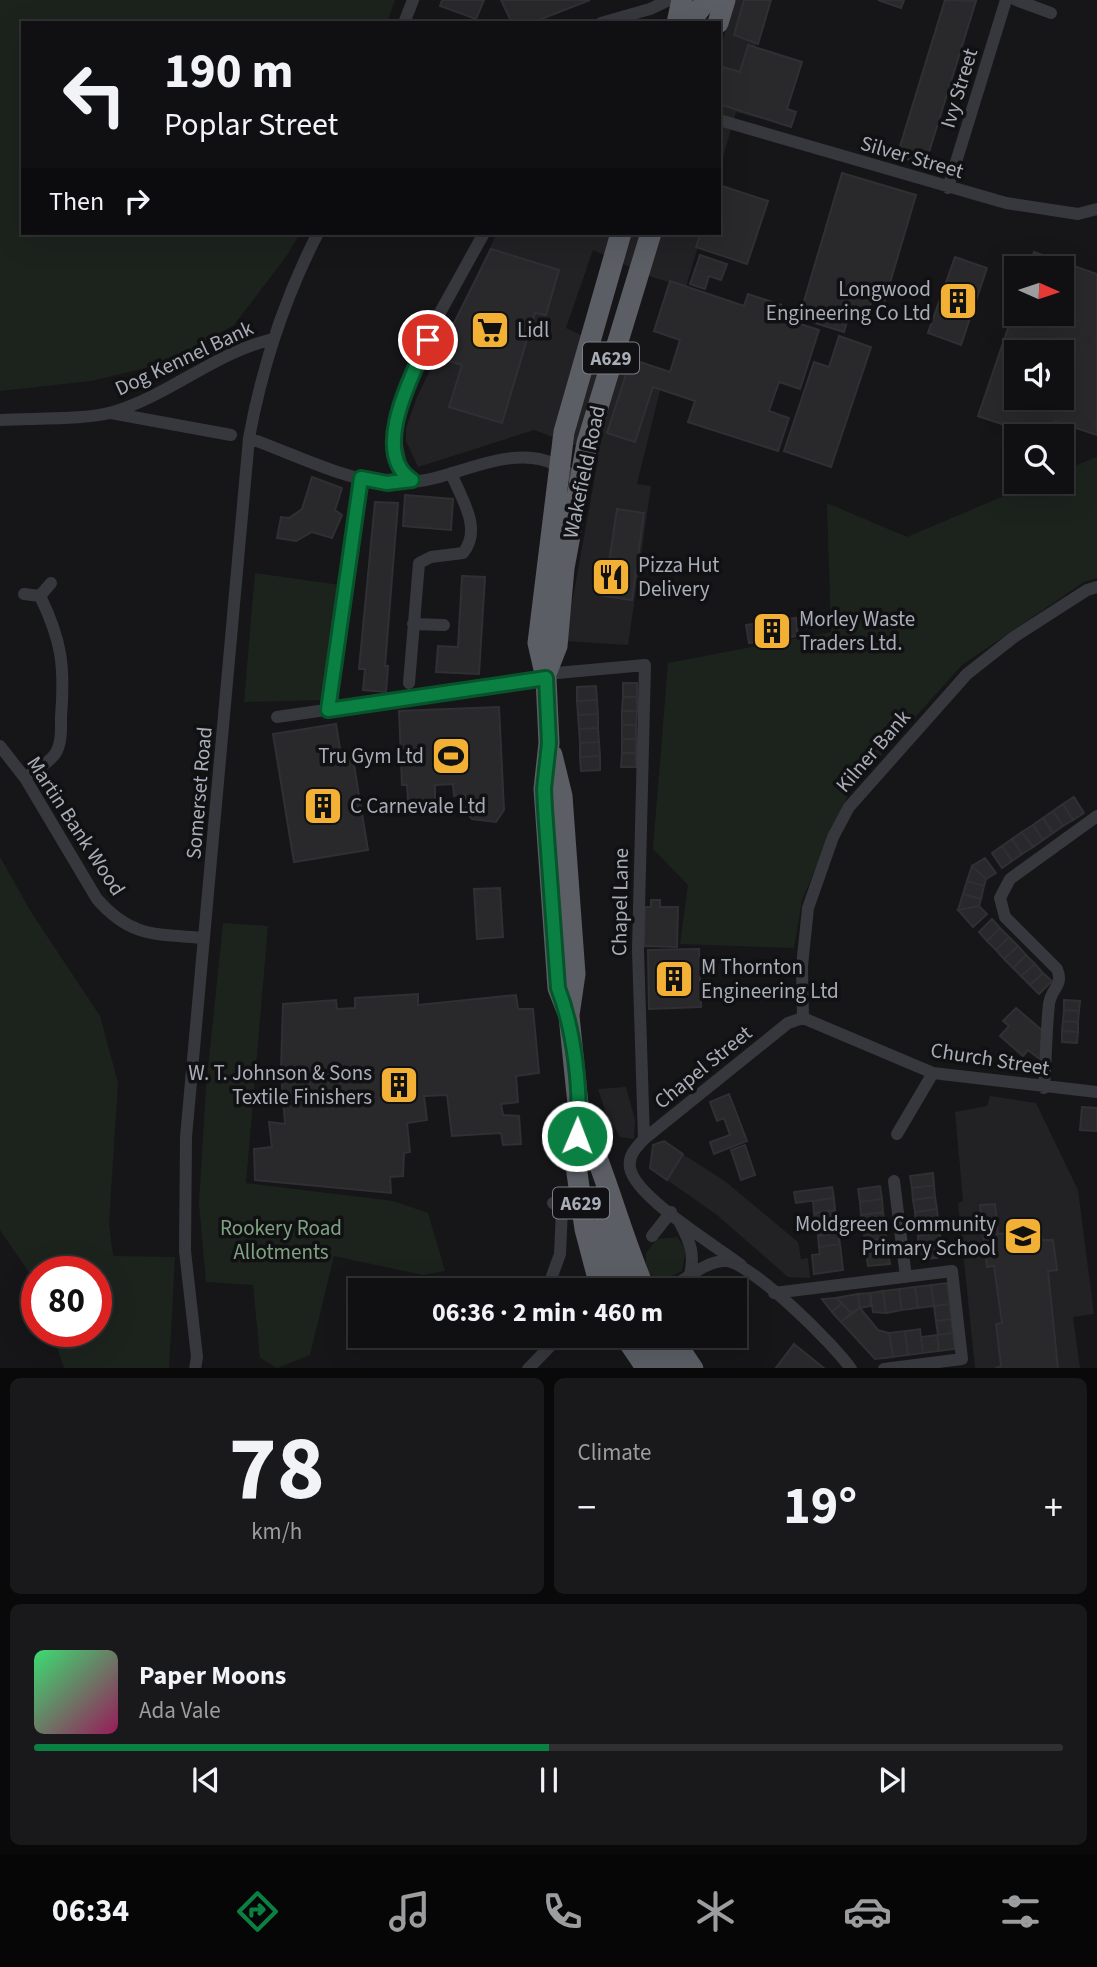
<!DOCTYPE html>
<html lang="en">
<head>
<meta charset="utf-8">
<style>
	:root { --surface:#101012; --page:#19191b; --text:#f1f3f6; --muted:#9c9d9f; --line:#303032; --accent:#0b8043 }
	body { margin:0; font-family:"Source Sans 3",sans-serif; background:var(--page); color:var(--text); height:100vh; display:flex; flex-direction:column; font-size:26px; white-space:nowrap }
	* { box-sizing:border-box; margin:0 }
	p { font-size:23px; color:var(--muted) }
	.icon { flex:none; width:38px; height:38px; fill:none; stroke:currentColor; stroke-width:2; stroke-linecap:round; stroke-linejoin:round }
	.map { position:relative; height:1368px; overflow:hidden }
	.side { display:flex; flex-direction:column; gap:10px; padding:10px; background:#09090a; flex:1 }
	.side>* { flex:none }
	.hud { position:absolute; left:21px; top:21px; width:700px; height:214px; border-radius:0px; box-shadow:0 7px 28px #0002,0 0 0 2px var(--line); background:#101012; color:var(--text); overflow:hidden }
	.needle { width:46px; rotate:93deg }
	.fabs { position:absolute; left:1004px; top:256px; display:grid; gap:14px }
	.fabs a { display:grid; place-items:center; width:70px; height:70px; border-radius:0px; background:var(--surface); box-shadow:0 7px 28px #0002,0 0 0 2px var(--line); font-size:35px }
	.speed { position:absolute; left:21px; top:1256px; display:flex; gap:14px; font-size:35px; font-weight:700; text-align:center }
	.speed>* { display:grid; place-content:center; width:91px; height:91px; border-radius:50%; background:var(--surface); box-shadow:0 7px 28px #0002,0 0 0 2px var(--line); line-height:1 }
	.speed .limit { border:10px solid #d22; background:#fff; color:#111 }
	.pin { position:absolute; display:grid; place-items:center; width:60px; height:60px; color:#fff; margin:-30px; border:4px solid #fff; border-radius:50%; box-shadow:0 2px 7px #0007 }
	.me { position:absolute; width:77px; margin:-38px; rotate:1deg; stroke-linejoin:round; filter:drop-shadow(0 0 5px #0008) }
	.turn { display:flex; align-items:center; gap:24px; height:147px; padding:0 28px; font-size:32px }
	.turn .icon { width:91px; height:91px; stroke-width:2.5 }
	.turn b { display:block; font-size:49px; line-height:60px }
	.then { display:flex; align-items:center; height:66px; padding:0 28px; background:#0003; gap:14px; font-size:26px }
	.big { font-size:52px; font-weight:700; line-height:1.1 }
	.side .card { flex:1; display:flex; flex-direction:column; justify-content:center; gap:10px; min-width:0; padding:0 24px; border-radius:10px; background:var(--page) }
	.side .dial { align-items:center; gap:0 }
	.dial b { font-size:91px; line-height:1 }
	.song { display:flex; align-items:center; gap:21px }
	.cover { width:84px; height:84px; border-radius:10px; background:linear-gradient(135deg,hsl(140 70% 55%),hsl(330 70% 35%)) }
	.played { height:7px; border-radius:4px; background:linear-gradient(90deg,var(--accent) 50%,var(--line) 50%) }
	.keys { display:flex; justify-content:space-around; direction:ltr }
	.heat { display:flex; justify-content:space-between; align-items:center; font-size:38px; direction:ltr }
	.side .tiles { flex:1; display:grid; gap:10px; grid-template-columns:1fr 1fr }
	.card:last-child { grid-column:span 2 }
	.trip { position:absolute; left:348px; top:1278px; width:399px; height:70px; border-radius:0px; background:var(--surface); box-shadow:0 7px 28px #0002,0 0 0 2px var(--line); font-weight:700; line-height:70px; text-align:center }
	.tab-bar { display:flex; height:112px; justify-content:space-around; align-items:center; background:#060607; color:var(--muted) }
	.tab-bar .icon { width:49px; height:49px }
	.tab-bar .current { color:var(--accent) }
	.tab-bar b { font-size:32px; color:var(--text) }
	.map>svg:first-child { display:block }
	.built { fill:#222225 }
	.green { fill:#1c231d }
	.building { fill:#29292c; stroke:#303034; stroke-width:2; fill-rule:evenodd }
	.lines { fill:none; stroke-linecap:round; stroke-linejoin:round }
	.minor { stroke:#37383d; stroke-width:12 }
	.trunk { stroke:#5b5e65; stroke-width:21 }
	.route-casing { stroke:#07532c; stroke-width:18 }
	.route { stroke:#0b8043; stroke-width:12 }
	.labels { text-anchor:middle; stroke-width:7; stroke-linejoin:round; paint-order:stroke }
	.shield { fill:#111113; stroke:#7b7e86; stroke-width:2 }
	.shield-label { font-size:19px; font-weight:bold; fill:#a8adb8 }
	.street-label { font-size:21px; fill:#a8adb8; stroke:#111113 }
	.poi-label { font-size:21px; fill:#a8adb8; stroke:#111113; text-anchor:start }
	.park-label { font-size:21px; fill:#7fa381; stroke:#111113 }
</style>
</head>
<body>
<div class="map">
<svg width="1097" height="1369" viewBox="0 0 1097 1369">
	<rect width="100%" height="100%" fill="#161618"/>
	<path class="built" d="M735,0H771L743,83L766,91L758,118L736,112L719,171V52Z
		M497,233H702L686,287L652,277L593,250L566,328L664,374L637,484L651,486L628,645L565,641L599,454L534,430L418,467L406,441V428L417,397Z
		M626,1087L635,1120L634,1139L620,1137L607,1116L598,1089Z
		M990,1096L1036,1103L1078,1190L1094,1314L1073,1317L1080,1368H975L958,1203L963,1201L955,1112L987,1106Z
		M683,1154L726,1182L798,1242L801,1259L808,1258L810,1278L788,1277L717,1215L667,1180Z"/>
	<path class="green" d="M0,0H395L387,23H23V233H300L288,254L234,325L166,363L91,381L0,391Z
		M1097,457V578L1084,582L962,665L850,790L802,900L794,948L680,944L688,885L653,849L668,663L831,632L827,503L907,537L1039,481H1062V471Z
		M255,573L340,585L324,700L244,702Z
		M0,857L31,912L100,1016L118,1083L109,1223L113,1256L175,1257L169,1368H64L52,1332H96V1272H37V1284L0,1230Z
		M223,923L268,926L246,1183L393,1201L428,1213L445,1271L423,1275L334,1256L310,1355L277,1368L260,1358L253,1285L206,1282L199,1203L206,1089Z
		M677,1237L686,1250L682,1271L662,1281L646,1272V1253L657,1239Z"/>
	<path class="building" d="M442,0H484L476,19L440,6Z
		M501,0H590L531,23H512Z
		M744,0H771L758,44L734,35Z
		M878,0H904L901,8Z
		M945,0L976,1L925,165L897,156Z
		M748,45L802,62L787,109L796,112L791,127L719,104L723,67L740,72Z
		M842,173L916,195L884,303L872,299L866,321L849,315L844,332L799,318Z
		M719,185L768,201L747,264L696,247L701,233H719Z
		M491,249L559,270L546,315L535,313L502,423L449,407L462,365L450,361L453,350L443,345Z
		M1034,252L1097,274V435L1055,421L1050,436H1037L978,416L1017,302V313H1062V268H1028ZM1017,352H1062V397H1017Z
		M700,255L727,264L721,280L709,276L705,289L690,284Z
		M955,257L987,268L961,345L928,333Z
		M670,281L744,306L748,294L781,305L778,317L819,330L800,389L779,382L769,411L789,418L778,451L688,422L695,401L653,387L635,442L607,433L631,359L670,372L680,340L654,331Z
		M839,336L871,347L831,467L784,451L814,362L829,367Z
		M312,477L342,488L335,510L342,515L332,538L312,532L296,541L277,538L281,517L289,518L302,509Z
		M405,495L453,499L451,530L403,526Z
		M375,502L398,503L385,666H388L386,692L363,690L365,669H359Z
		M617,509L644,513L632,600L604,596Z
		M462,576L485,577L479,674L436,672L438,646L458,647Z
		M796,618L798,636L749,643L746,625Z
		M623,683H637V697H623Z
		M596,686L597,700L577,701V687Z
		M623,697H637V711H622Z
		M597,700L598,714L578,715L577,701Z
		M499,707L504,810L496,822L472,819L466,812L465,795L454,796L453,784L435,785V799L408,800L407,785H402L399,711Z
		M622,711H637L636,725H622Z
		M598,714V728L579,729L578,715Z
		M336,724L342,761L353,759L368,850L294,862L273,734Z
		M622,725H636V739H622Z
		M598,728L599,742L580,743L579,729Z
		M622,739H636V753H622Z
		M599,742L600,756L580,757V743Z
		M622,753H636V767H621Z
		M600,756V770L581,771L580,757Z
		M1074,797L1084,813L1073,820L1063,804Z
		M1063,804L1073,820L1063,826L1053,811Z
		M1053,811L1063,826L1053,833L1043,818Z
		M1043,818L1053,833L1043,840L1033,825Z
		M1033,825L1043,840L1033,847L1022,832Z
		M1022,832L1033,847L1022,854L1012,839Z
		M1012,839L1022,854L1012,861L1002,846Z
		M1002,846L1012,861L1002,868L992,853Z
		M985,858L996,873L986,879L972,866Z
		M972,866L986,879L984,886L967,881Z
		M967,881L984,886L981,899L963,894Z
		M500,888L503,937L477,939L474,889Z
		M963,894L981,899L979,906L958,910Z
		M651,900H660V907H678L677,947L644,946L645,907H651Z
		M979,906L987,914L973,927L958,910Z
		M992,919L1000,928L987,941L979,932Z
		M1000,928L1009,937L996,950L987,941Z
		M1009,937L1018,946L1004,959L996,950Z
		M1018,946L1026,955L1013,968L1004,959Z
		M699,949L701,1007L649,1009L648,950Z
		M1026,955L1035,964L1021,976L1013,968Z
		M1035,964L1043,973L1030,985L1021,976Z
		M1043,973L1052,981L1039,994L1030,985Z
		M418,994V1005L516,995L518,1009H533L539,1073L516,1076L518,1102L501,1104L503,1115L519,1116L521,1144L503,1145L501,1133L452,1136L447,1095L424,1096L427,1120L407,1123L410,1152L404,1153L403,1176L390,1177L391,1193L255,1180L254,1149L272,1147L269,1122L285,1124L281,1070L283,1004L336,1000L337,1009L355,1008V998Z
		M1064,1000L1080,1001L1079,1011L1064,1010Z
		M1016,1008L1044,1032L1042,1061L1028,1050L1023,1056L1000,1036L1009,1026L1003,1021Z
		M1064,1010L1079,1011L1078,1022L1063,1021Z
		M1063,1021L1078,1022V1032L1062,1031Z
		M1062,1031L1078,1032L1077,1043L1062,1042Z
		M729,1094L747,1141L714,1154L710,1142L730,1135L724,1118L717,1121L710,1102Z
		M1082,1107L1097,1108V1131L1080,1130Z
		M664,1141L683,1154L667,1180L650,1168L653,1145Z
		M745,1145L755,1175L741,1180L731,1150Z
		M933,1173L934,1185L912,1188L910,1176Z
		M934,1185L935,1197L913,1200L912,1188Z
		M880,1186L882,1199L860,1202L858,1189Z
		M832,1187L834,1198L796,1203L794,1192Z
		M935,1197L937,1209L915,1212L913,1200Z
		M834,1198L835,1210L814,1213L813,1201Z
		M882,1199L883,1212L861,1215L860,1202Z
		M995,1204L998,1234L1041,1231L1042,1240H1053L1057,1270L1048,1271L1058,1369H994L1001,1366L996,1324L1002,1323L994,1266L987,1267L980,1205Z
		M937,1209L938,1221L916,1224L915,1212Z
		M835,1210L837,1221L816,1224L814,1213Z
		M883,1212L885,1225L863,1228L861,1215Z
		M837,1221L838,1233L818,1236L816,1224Z
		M938,1221L940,1233L918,1236L916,1224Z
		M885,1225L886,1238L865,1241L863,1228Z
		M838,1233L840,1244L819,1247L818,1236Z
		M940,1233L941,1245L919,1248L918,1236Z
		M886,1238L888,1251L866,1253L865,1241Z
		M840,1244L843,1270L814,1274L812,1255L820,1254L819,1247Z
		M941,1245L943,1257L920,1260L919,1248Z
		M888,1251L890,1264L868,1266L866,1253Z
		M947,1283L950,1304L934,1306L931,1285Z
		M931,1285L934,1306L918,1308L915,1287Z
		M915,1287L918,1308L902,1310L899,1289Z
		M899,1289L902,1310L886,1313L883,1291Z
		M883,1291L886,1313L873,1312L870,1293Z
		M870,1293L871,1306L860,1308L858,1294Z
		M858,1294L860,1308L851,1313L836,1298Z
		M836,1298L842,1303L832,1312L822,1299Z
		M842,1303L851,1313L841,1322L832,1312Z
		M950,1304L951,1319L936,1321L934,1306Z
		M860,1308L878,1330L889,1333L893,1357L875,1359L841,1322Z
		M951,1319L953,1333L938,1335L936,1321Z
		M920,1329L923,1353L908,1355L905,1331Z
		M905,1331L908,1355L893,1357L889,1333Z
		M953,1333L955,1349L939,1351L937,1335Z
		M937,1335L939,1351L923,1353L921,1337Z
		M794,1344L825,1369H775Z"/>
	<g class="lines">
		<path class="minor" d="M1016,0L1051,13
			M404,23L413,0
			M601,23L650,9L669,0
			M719,120L1006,203L1078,214L1097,209
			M948,188L1006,0
			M111,413L231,435
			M0,420C29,418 88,420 113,412C170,395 216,352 273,339
			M249,438C286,451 350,482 387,483C402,483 421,482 435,478C484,465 541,436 579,484
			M412,480L402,470L393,426L437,318L484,233
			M24,594L40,596
			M413,624L444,625
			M546,674L645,665L638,950L644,1139
			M409,683L419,563L431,557L463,553C483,529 461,498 451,473
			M328,710L361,478
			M277,717L546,678
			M0,746L25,778L97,899C131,938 156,934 204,938
			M25,778C34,771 49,763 55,754C62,744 61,728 61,717C65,667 62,641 40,596L51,583
			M803,1018L802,966L808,908L833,837L849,807L967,674L1014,637L1087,590L1097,587
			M803,1018L933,1073L1097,1092
			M1044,1088C1046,1060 1046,1032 1049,1004C1051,988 1064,986 1057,969L1005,917L1000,898L1010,879L1097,816
			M897,1134L933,1073
			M894,1181L906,1277
			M679,1221C690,1242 696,1254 689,1278
			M652,1236L671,1212
			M741,1265C716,1246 635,1197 630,1168C628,1155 636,1148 644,1139L788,1023L803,1018
			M547,1290L560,1254L562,1209L553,1203
			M667,1290C684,1281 705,1261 725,1261C749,1260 836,1346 851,1369
			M774,1293L952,1271L962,1359L884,1369
			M556,1343L592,1335
			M195,1369L197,1357L185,1251L186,1137L249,438C262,367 285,297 318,233
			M528,1369L561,1335"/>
		<path class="trunk" d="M677,23L695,15L707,0
			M677,23L682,0
			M718,23L725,0
			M546,674L557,646L564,568L587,443L651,233
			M552,755L562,796L575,974L569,1015
			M580,1116C606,1172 620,1233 645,1290
			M605,1200V1236L622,1290
			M601,1290L585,1229L575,1159L579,1114L569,1016L558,988L544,789L549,743L546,678L538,643L564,432L621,233
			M624,1335L647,1369
			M648,1335L650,1343L670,1369
			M670,1335L693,1369"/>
	</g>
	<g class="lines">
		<g class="route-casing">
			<path id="route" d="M428,340C414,372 369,453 412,480L387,483L361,478L328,710L546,678L549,743L544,789L545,809L558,988C574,1030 582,1092 577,1136"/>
		</g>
		<use href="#route" class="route"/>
	</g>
	<defs>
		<g id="building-square" transform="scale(2.0125)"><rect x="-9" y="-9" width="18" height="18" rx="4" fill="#f2b134" stroke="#111113"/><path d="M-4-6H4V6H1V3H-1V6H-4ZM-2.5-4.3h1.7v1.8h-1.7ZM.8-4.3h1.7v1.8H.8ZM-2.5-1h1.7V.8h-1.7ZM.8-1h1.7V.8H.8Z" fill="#111"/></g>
		<g id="supermarket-square" transform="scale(2.0125)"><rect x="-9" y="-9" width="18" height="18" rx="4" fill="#f2b134" stroke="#111113"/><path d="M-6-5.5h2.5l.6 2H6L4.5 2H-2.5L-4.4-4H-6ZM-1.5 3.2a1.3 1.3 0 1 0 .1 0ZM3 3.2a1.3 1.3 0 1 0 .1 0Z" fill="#111"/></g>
		<g id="restaurant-square" transform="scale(2.0125)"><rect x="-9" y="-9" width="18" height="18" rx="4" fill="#f2b134" stroke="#111113"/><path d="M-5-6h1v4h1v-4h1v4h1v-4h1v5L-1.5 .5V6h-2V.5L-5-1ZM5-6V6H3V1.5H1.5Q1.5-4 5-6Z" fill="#111"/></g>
		<g id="stadium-square" transform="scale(2.0125)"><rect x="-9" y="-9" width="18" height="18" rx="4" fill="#f2b134" stroke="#111113"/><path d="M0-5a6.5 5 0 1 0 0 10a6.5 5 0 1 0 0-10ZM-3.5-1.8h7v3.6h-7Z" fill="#111"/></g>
		<g id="school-square" transform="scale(2.0125)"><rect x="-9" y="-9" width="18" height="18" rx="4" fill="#f2b134" stroke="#111113"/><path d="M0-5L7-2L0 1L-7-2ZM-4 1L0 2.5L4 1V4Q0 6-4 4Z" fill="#111"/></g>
	</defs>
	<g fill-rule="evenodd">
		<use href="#building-square" x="958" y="301"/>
		<use href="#supermarket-square" x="490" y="330"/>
		<use href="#restaurant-square" x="611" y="577"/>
		<use href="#building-square" x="772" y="631"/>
		<use href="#stadium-square" x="451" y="756"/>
		<use href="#building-square" x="323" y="806"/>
		<use href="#building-square" x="674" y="979"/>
		<use href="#building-square" x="399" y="1085"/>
		<use href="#school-square" x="1023" y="1236"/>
	</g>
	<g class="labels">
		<g class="shield">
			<rect x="583" y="342.5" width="56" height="31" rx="5"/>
			<rect x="553" y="1187.5" width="56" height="31" rx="5"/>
		</g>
		<g class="shield-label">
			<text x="611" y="365">A629</text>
			<text x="581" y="1210">A629</text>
		</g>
		<g class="street-label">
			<text transform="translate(959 88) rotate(-73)" y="7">Ivy Street</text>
			<text transform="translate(912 157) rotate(16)" y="7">Silver Street</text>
			<text transform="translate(184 358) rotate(-25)" y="7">Dog Kennel Bank</text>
			<text transform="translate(584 472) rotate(-78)" y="7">Wakefield Road</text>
			<text transform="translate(873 751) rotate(-49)" y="7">Kilner Bank</text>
			<text transform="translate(199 793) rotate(-85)" y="7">Somerset Road</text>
			<text transform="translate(76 826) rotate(57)" y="7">Martin Bank Wood</text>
			<text transform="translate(620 902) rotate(-89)" y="7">Chapel Lane</text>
			<text transform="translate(990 1059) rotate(9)" y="7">Church Street</text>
			<text transform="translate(703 1067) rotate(-39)" y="7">Chapel Street</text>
		</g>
		<g class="poi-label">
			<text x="931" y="296" text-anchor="end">Longwood<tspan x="931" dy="24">Engineering Co Ltd</tspan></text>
			<text x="517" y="337">Lidl</text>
			<text x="638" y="572">Pizza Hut<tspan x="638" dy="24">Delivery</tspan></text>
			<text x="799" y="626">Morley Waste<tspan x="799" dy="24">Traders Ltd.</tspan></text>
			<text x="424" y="763" text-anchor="end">Tru Gym Ltd</text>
			<text x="350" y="813">C Carnevale Ltd</text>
			<text x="701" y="974">M Thornton<tspan x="701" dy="24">Engineering Ltd</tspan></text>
			<text x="372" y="1080" text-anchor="end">W. T. Johnson &amp; Sons<tspan x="372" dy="24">Textile Finishers</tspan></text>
			<text x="996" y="1231" text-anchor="end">Moldgreen Community<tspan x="996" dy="24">Primary School</tspan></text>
		</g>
		<g class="park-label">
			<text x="281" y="1235">Rookery Road<tspan x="281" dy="24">Allotments</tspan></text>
		</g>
	</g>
</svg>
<div class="fabs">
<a><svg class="needle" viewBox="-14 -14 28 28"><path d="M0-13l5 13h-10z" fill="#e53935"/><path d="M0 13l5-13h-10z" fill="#9c9d9f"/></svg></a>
<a><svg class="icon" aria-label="sound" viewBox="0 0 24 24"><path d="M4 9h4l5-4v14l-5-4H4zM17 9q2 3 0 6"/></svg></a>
<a><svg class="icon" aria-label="search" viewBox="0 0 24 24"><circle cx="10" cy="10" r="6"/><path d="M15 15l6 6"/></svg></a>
</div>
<div class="speed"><div class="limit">80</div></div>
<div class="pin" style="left:428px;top:340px;background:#d93025"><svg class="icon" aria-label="arrive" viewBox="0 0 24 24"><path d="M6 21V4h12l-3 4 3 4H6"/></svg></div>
<svg class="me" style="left:577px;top:1136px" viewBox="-20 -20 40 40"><circle r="17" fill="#0b8043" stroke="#fff" stroke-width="3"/><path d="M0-11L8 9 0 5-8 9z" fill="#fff"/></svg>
<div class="trip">06:36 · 2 min · 460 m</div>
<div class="hud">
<div class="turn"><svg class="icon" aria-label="left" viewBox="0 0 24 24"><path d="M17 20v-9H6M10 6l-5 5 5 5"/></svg><div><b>190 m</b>Poplar Street</div></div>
<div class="then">Then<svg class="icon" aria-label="right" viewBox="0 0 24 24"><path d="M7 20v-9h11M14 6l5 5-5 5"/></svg></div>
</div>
</div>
<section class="side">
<div class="tiles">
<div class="card dial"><b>78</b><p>km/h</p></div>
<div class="card"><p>Climate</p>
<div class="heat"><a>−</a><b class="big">19°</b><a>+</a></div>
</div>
<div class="card">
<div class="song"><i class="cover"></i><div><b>Paper Moons</b><p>Ada Vale</p></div></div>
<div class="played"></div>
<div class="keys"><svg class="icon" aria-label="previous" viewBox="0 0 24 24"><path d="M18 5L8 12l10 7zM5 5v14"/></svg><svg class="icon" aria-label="pause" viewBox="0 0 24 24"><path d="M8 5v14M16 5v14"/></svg><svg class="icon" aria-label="next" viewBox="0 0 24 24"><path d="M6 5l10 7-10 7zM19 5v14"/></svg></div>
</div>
</div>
</section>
<nav class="tab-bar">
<b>06:34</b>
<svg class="icon current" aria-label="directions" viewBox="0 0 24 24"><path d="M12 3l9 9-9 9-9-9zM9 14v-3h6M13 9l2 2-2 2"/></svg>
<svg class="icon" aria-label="music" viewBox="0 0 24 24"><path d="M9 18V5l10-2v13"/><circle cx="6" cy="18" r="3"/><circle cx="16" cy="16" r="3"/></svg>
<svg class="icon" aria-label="phone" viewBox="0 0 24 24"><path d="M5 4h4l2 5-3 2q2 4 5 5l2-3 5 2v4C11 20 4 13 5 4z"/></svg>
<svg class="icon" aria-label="climate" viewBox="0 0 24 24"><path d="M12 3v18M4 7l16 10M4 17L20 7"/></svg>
<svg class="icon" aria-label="car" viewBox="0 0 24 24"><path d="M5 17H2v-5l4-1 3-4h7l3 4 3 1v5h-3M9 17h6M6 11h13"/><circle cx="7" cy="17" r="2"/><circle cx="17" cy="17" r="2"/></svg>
<svg class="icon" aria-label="filters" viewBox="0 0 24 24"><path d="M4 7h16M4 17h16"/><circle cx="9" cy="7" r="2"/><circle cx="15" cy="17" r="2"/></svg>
</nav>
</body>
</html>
